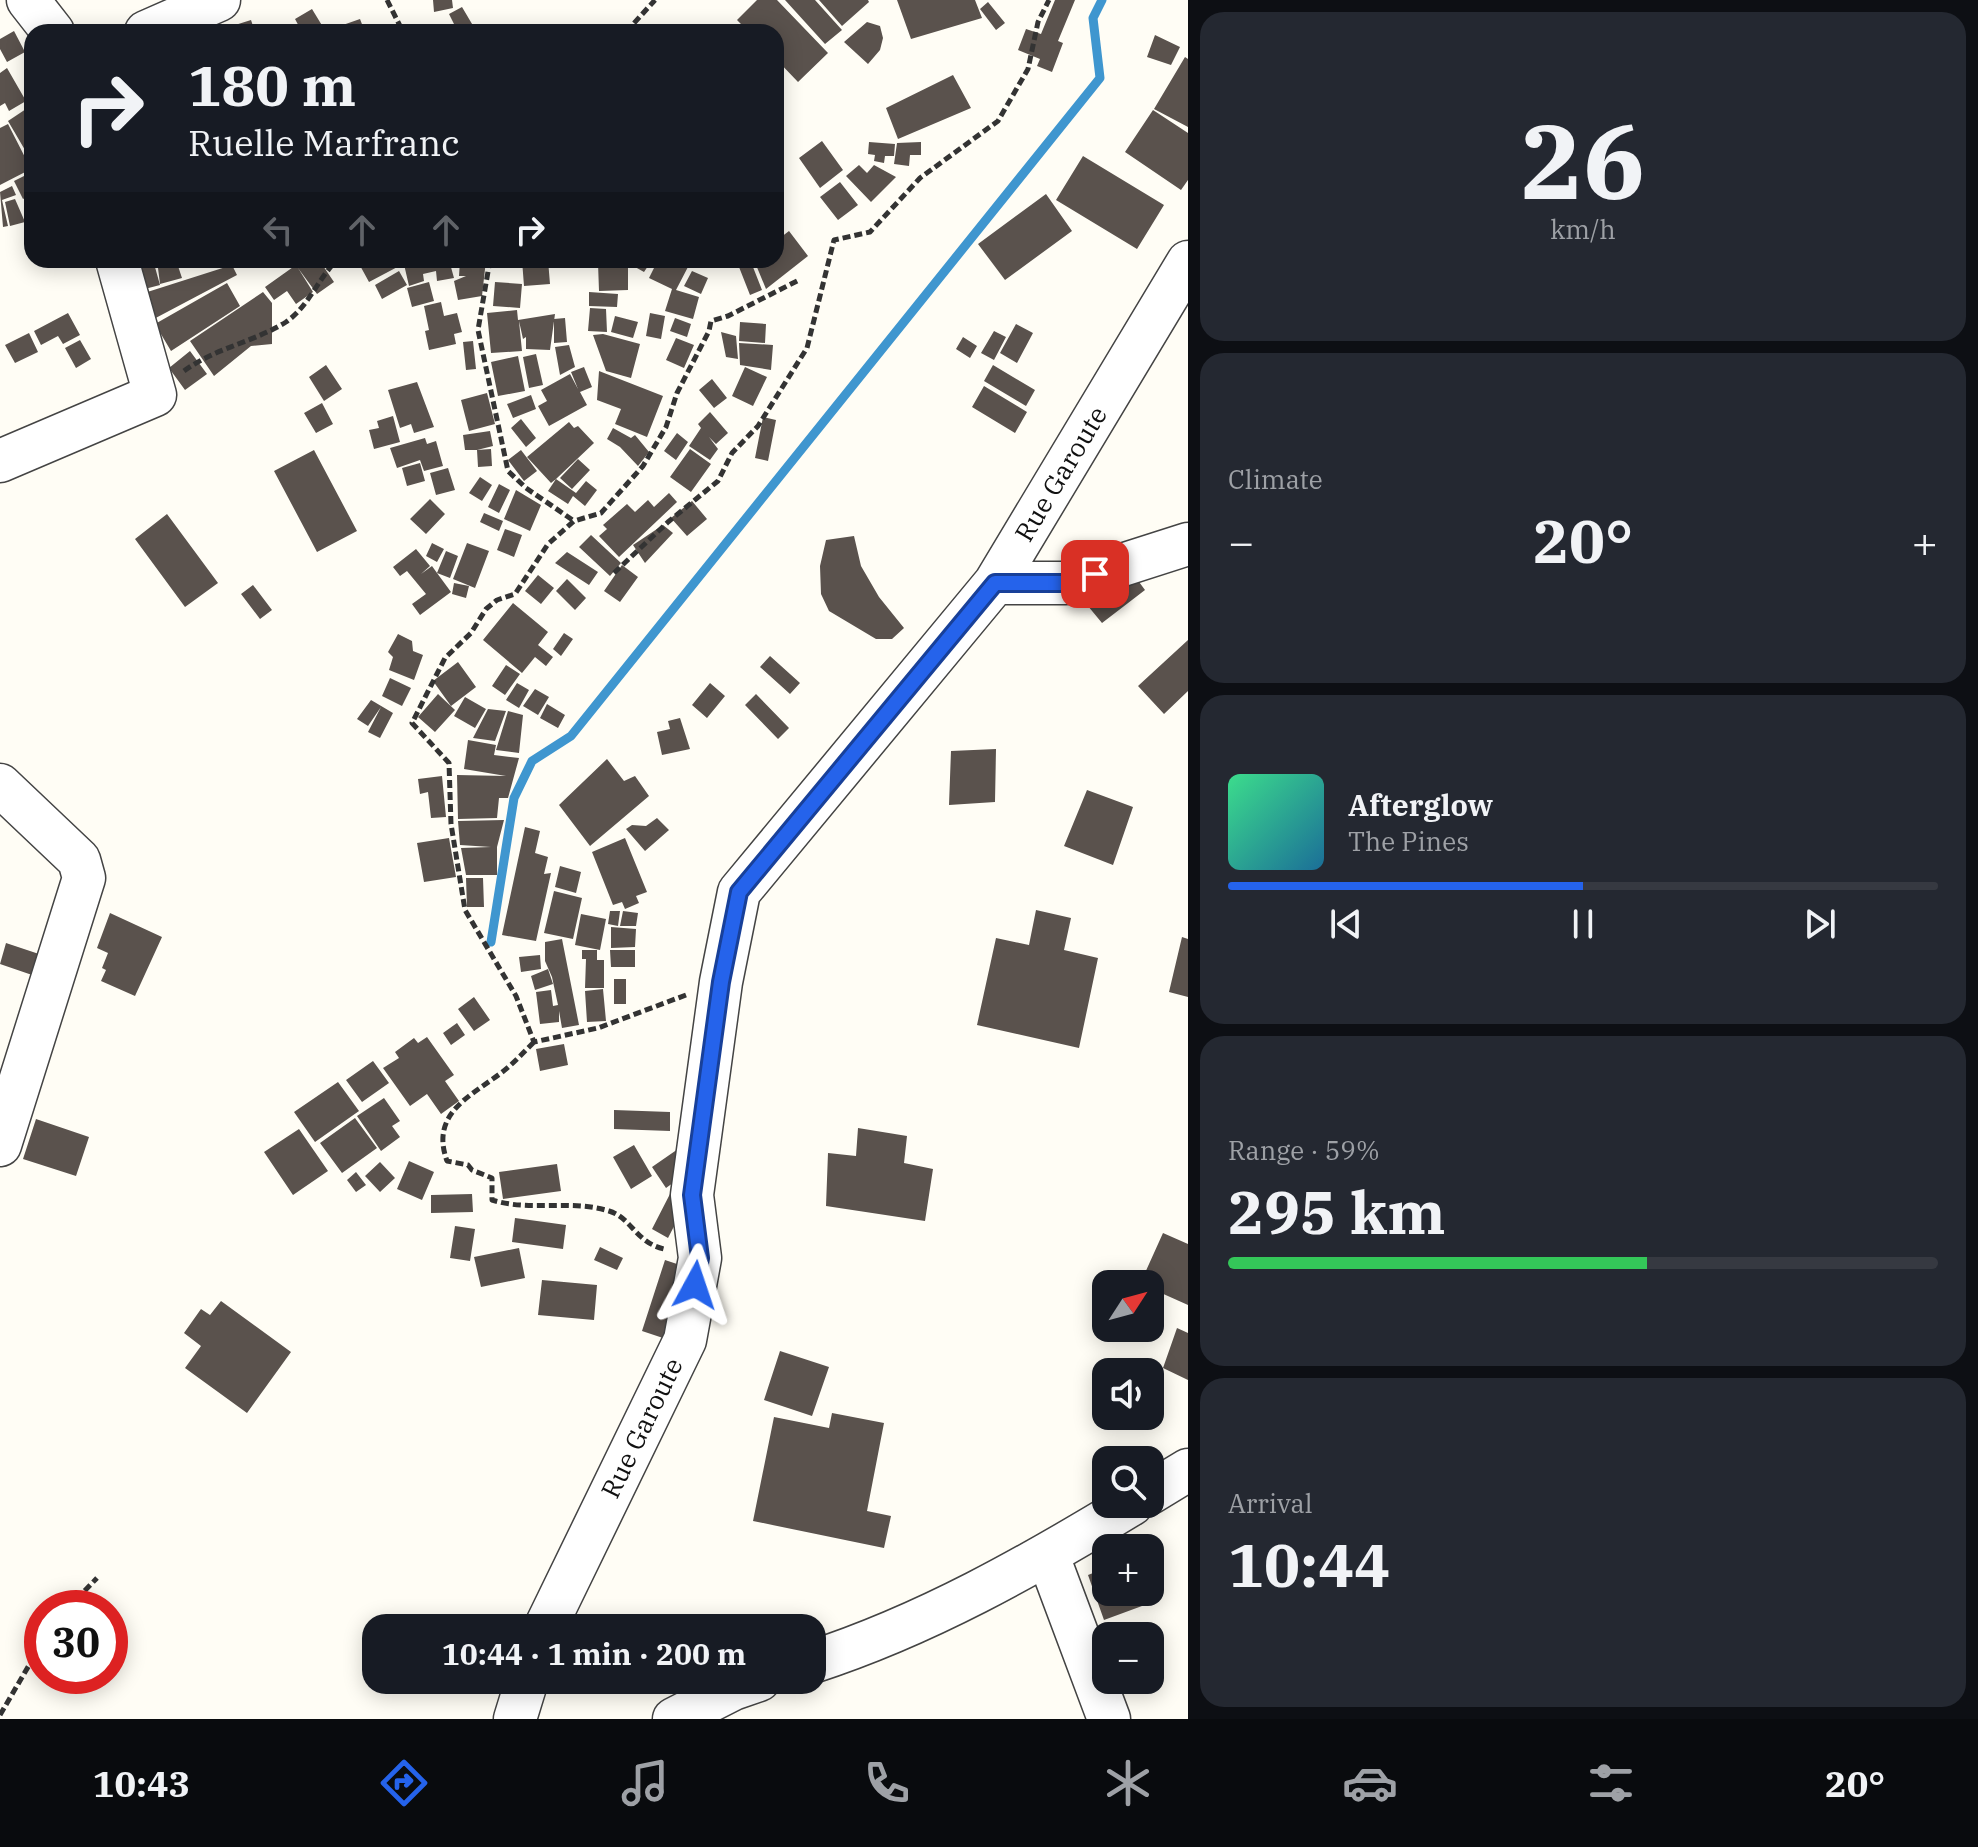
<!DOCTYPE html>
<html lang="en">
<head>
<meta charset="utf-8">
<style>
	:root { --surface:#171b24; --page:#242831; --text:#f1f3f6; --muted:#9ea1a6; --line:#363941; --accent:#2563eb }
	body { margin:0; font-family:"IBM Plex Serif",serif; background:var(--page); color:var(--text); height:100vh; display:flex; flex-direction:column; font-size:30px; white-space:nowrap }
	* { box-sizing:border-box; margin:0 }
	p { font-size:26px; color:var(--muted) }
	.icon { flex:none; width:44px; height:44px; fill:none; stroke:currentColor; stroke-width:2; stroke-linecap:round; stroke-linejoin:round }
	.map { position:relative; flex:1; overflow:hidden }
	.side { display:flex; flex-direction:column; gap:12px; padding:12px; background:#0d0f14; width:790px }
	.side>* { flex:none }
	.top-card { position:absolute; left:24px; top:24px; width:760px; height:244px; border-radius:24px; box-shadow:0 4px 20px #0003; background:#171b24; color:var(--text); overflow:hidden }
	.needle { width:52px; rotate:54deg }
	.fabs { position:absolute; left:1092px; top:1270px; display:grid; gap:16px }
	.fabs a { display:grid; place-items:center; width:72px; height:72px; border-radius:16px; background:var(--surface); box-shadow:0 4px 20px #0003; font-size:40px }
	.speed { position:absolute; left:24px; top:1590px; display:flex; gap:16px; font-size:40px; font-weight:700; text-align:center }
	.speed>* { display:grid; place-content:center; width:104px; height:104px; border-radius:50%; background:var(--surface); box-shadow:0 4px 20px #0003; line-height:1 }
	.speed .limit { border:12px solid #d22; background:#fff; color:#111 }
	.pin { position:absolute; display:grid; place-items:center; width:68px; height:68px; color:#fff; margin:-34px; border-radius:16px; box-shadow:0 4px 12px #0006 }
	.me { position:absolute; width:88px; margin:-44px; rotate:5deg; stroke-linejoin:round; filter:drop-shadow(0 0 6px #0008) }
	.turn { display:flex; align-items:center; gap:28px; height:168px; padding:0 32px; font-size:36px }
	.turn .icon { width:104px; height:104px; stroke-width:2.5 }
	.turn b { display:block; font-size:56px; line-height:68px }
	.lanes { display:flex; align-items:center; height:76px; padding:0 32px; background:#0003; justify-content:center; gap:40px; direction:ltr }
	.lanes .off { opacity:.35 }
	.big { font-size:60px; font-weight:700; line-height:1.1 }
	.side .tile { flex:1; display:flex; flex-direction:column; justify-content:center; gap:12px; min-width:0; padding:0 28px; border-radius:24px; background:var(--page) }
	.side .dial { align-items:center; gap:0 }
	.dial b { font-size:104px; line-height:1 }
	.song { display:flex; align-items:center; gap:24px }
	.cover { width:96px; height:96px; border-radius:12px; background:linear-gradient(135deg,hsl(150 70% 55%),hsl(200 70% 35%)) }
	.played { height:8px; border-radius:4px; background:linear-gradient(90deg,var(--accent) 50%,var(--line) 50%) }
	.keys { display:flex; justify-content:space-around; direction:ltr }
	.heat { display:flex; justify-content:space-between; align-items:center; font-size:44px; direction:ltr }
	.charge { height:12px; border-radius:6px; background:linear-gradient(90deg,#34c759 59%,var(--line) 0) }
	.trip { position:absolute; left:362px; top:1614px; width:464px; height:80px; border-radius:24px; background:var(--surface); box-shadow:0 4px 20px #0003; font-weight:700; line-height:80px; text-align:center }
	.dock { display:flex; height:128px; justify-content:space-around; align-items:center; background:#090b0e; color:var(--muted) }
	.dock .icon { width:56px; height:56px }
	.dock .active { color:var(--accent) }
	.dock b { font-size:36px; color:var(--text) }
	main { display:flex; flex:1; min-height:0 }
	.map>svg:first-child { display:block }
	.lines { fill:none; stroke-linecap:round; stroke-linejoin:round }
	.stream { stroke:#3f96cf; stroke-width:9 }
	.building { fill:#5a524d }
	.minor-casing { stroke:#444; stroke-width:45 }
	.path { stroke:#333; stroke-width:5; stroke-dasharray:8 4; stroke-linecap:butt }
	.minor { stroke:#fff; stroke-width:42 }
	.route-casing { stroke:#184099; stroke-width:20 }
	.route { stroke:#2563eb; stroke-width:14 }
	.labels { text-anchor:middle; stroke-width:8; stroke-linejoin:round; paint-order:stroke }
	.street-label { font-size:26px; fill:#111; stroke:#fff }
</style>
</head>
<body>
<main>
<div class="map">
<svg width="1188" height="1719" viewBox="0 0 1188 1719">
	<rect width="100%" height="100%" fill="#fffdf5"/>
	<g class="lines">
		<path class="stream" d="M491,942L514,798L532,761L571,736L1100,78L1093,18L1102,0"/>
	</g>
	<path class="building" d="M433,0H452L453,8L434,12Z
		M757,0H777L828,53L798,82L776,59V32H749L737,20Z
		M785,0H815L842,30L825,44Z
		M819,0H868L869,2L842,26Z
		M897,0H975L982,18L911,39Z
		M1055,0H1075L1058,41L1063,43L1052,72L1037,66L1040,59L1018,50L1026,29L1041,34Z
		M988,2L1005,23L996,30L980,9Z
		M462,7L475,29L470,32H458L449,14Z
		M312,9L326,32H302L295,19Z
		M360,19L365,32H343L340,26Z
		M251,20L255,32H234L232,26Z
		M867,22L880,26L883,38L880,50L868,64L844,42Z
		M14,31L25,52L7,62L0,49V39Z
		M1155,35L1180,47L1171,65L1147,57Z
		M1185,57L1188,59V127L1154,109Z
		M7,68L26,101L9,111L5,103L0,106V73Z
		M953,75L971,108L898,139L886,108Z
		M32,105V162L8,121Z
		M1153,110L1188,133V180L1181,190L1125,152Z
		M8,124L31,169L0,185V128Z
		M822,141L843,170L820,188L799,158Z
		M869,142L895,144L894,156H885L884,163L874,161L875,155L868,154Z
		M921,142V155H910L909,166L894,164L897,143Z
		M1083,156L1164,205L1137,249L1056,200Z
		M859,165L867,173L874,165L896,177L871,202L846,176Z
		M32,172V194L23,199L14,181Z
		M840,182L858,205L838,220L820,197Z
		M12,186L16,195L2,200L8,226L3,227L0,192Z
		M1046,194L1072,231L1005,280L978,244Z
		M15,199L25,222L10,226L5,202Z
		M789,231L808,256L766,289L754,260H776V241Z
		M129,260H153L160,285L137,291Z
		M303,260H319L334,282L317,294L298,268L313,292L296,304L287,291L274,300L265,287Z
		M357,260H400L403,264L369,282Z
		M403,260H449L454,278L437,281L436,271L423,274L424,281L409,286Z
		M460,260H486L482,296L458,300L454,281L466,276H459Z
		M522,260H548L550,284L524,286Z
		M628,260H652L644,272L628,263Z
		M658,260H680L689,265L676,290L699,297L693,319L665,311L672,289L649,278Z
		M751,262L762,290L750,295L739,267Z
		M177,263L182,278L160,284L158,268Z
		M598,263H628V290L599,291Z
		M232,265L237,275L150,321L138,295Z
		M399,271L407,285L382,299L375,285Z
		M692,271L708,278L701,294L684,286Z
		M429,282L434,301L412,307L407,288Z
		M495,282L522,284L520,308L493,306Z
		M227,283L240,306L171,351L155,324Z
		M263,292L272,303V344L251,346L214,376L190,341Z
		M589,292L618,294L617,307L589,306Z
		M441,302L444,316L457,313L462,332L454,334L456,344L429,350L425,331L429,330L424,306Z
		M590,308L606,309L607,332L588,331Z
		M517,310L518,320L555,314L550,350L526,349V337L523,339L519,321L522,351L491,353L487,313Z
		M68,313L80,335L63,344L58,336L41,345L34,331Z
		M650,313L665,316L661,339L646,336Z
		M615,316L638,322L633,338L611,332Z
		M565,318L567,342L554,343V319Z
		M675,318L691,324L687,337L670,331Z
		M740,322L766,324L765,343L739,341Z
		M1016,324L1033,333L1017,363L1000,353Z
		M994,331L1006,337L994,360L981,353Z
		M721,332L736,336L738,359L726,357Z
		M29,333L38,352L15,363L5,345Z
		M603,334L640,344L631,378L606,371L593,335Z
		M963,337L977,346L970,358L956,349Z
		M676,338L694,345L684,368L666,360Z
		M80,340L91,359L76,368L65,348Z
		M473,341L476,369L466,370L463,342Z
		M739,343L773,345L771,370L740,365Z
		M569,345L575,367L560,375L555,347Z
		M190,351L207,374L185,390L169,368Z
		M536,354L543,385L529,388L523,357Z
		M518,356L525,391L498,396L491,362Z
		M326,365L342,389L324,401L309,377Z
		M993,365L1035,390L1026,406L984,381Z
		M584,367L592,387L580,392L587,405L549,426L538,406L547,401L541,390L570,374L578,389L571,372Z
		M745,367L767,377L753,406L732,396Z
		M599,371L663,396L647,437L615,424L621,409L597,400Z
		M712,379L727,398L714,408L699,390Z
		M417,382L434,427L414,433L411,424L400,428L388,390Z
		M984,386L1027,412L1015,433L972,407Z
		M487,393L495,424L469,431L461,400Z
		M531,395L536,409L513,418L507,404Z
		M322,403L333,424L316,433L304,413Z
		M710,412L728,433L716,444L709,437L718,449L710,460L689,446L701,428L698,424Z
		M393,416L400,442L374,449L369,430L379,428L377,421Z
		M763,417L776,420L768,461L755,458Z
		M521,419L536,438L526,447L511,428Z
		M569,422L574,428L578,426L594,443L556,479L576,493L586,481L597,490L585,506L573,496L568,504L548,491L556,479L551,483L527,457Z
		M613,428L631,438L635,435L649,452L638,466L620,447L607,439Z
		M490,431L493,446L477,450L491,449L492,466L478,467L477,450H465L463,435Z
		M677,433L688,442L676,460L664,451Z
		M425,438L427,444L436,441L443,466L424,471L420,460L397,468L390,448Z
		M690,449L711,464L691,492L670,477Z
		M314,450L357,531L317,552L274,471Z
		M521,450L537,471L524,481L508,460Z
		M578,459L590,470L572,489L560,478Z
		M420,463L425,481L407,486L402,468Z
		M448,468L455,490L436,495L430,473Z
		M480,477L492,485L482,501L469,493Z
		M499,484L510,490L499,513L488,507Z
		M516,490L541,505L530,531L504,519Z
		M669,493L677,502L619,557L599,536L607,529L603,525L627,504L635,512L648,500L654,507Z
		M430,499L445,514L426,534L410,519Z
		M692,501L707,519L687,536L671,518Z
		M484,513L503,521L499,531L480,522Z
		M167,514L218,583L185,607L135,539Z
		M663,525L673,533L645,563L633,545Z
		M505,529L522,535L514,557L497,550Z
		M591,535L621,563L610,576L579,547Z
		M854,536L861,566L879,597L904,628L892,639H876L829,611L821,594L820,566L826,540Z
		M432,543L444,549L437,562L426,556Z
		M467,543L489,551L475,588L453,579Z
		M416,549L430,566L421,574L432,566L437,573L446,551L458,556L450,578L437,573L451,592L420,615L412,604L426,594L407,571L400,576L393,567Z
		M567,552L598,572L589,585L555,563Z
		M622,565L638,577L620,602L604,591Z
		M1128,567L1145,590L1102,623L1083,600Z
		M538,575L554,588L541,604L525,591Z
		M567,579L586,598L575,610L556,591Z
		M454,583L469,586L466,598L452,594Z
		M253,585L272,610L260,619L241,594Z
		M513,603L548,632L538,645L553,657L546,666L535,657L522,673L483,640Z
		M564,633L573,639L561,656L553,649Z
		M398,634L412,641L413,651L423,655L414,680L389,670L393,657L388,652Z
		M1188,640V691L1164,714L1138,686Z
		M770,656L800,683L790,694L760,667Z
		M458,662L476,687L451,706L433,681Z
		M506,665L520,674L505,695L492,686Z
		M390,678L411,688L402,706L382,696Z
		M517,683L529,690L519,708L506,700Z
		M710,683L725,696L707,718L692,705Z
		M535,689L549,697L538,715L523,706Z
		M438,694L455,710L435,732L418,717Z
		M756,694L789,728L778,739L745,705Z
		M465,697L486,709L475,728L454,716Z
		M371,700L393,713L380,738L368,732L381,707L368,726L357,719Z
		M547,704L565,715L558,728L540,718Z
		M488,709L506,711L495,741L473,738Z
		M508,711L523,715L519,753L496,750Z
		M680,718L690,749L662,755L657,732L670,729L668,721Z
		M468,740L496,745L494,755L519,758L508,798H499L497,818L458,819L457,775L506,776L464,769Z
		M996,749L995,802L949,805L951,751Z
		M607,759L624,781L635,776L649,796L590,846L559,805Z
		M442,776L446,817L431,818L428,792L420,794L418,779Z
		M1087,790L1133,807L1113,865L1064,846Z
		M657,818L669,830L645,851L626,829L632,825L646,826Z
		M504,820L497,847V875H466L461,848L491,847L460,845L458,821Z
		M525,827L540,831L535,853L548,857L544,874L551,873L536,941L502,935Z
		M449,838L456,877L424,882L417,843Z
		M625,838L647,892L636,896L639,903L625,909L622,902L613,905L592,852Z
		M560,866L581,872L576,893L555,887Z
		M466,878H483L484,907H467Z
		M554,891L582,898L573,939L544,933Z
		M1036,910L1071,918L1064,950L1098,958L1079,1048L977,1025L996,938L1029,945Z
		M610,911H620L618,926L608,924Z
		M623,911L638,913L636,926H620Z
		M110,913L162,937L135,996L101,981L106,970L102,968L108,953L97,948Z
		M581,914L606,919L600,950L575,945Z
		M611,927L636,929L635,947L611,948Z
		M1182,937L1188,939V997L1169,992Z
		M562,939L579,1025L562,1028L559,1011V1022L540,1024L536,992L551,990L553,1006L558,1005L552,977L545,961V942Z
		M6,943L42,955L35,976L0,964Z
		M582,950H597V960H604V988H585L586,959H582Z
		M610,950H635V967H611Z
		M540,955L541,969L521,972L519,957Z
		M548,969L553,984L535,990L531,976Z
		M614,979H626V1004H614Z
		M603,989L606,1021L587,1022L585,991Z
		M474,997L490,1020L474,1031L458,1009Z
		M457,1023L465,1035L451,1045L443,1033Z
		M427,1037L454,1075L445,1081L459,1101L441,1114L427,1094L410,1106L383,1068L399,1058L395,1052L414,1038L418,1043Z
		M564,1044L568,1065L540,1071L536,1049Z
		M373,1061L389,1083L362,1102L346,1080Z
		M338,1082L359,1111L315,1142L294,1112Z
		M384,1098L400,1121L392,1126L400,1137L381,1151L357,1116Z
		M614,1110L670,1112V1131L614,1129Z
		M355,1118L377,1148L342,1173L320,1143Z
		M36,1119L89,1137L76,1176L23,1159Z
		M858,1128L907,1136L904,1163L933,1169L925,1221L826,1206L828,1153L856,1156Z
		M299,1129L328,1171L293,1195L264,1152Z
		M634,1145L652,1176L631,1189L613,1157Z
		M678,1149L692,1169L666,1188L652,1167Z
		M409,1161L434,1172L422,1200L397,1189Z
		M380,1162L395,1178L380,1192L365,1176Z
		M557,1164L561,1191L503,1199L499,1172Z
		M356,1172L366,1185L356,1192L347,1180Z
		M671,1192L687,1201L668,1238L652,1229Z
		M472,1194L473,1212L431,1213V1195Z
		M515,1218L566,1225L563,1249L512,1242Z
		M455,1226L475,1229L470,1261L450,1258Z
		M1163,1233L1188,1244V1305L1150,1288V1284H1140Z
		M600,1247L623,1258L617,1270L594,1260Z
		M519,1248L525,1278L481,1287L474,1257Z
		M665,1260L695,1270L672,1341L642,1331Z
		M542,1280L597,1285L594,1320L538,1315Z
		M221,1301L291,1352L247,1413L185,1368L201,1346L184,1333L201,1309L210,1315Z
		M1177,1328L1188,1333V1380L1163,1368Z
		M780,1351L829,1367L812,1416L764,1400Z
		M832,1413L884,1423L867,1511L891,1516L884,1548L753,1521L774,1417L829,1428Z
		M1106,1568V1592H1137L1142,1606L1104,1620L1088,1575Z"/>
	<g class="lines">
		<g class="minor-casing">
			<path id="minor" d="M28,0L53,32
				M146,32L219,0
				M0,461L155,395L117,260
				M995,583H1066L1188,544
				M0,785L79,860L84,878L0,1145
				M1150,1493L1188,1470
				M1048,1556L1109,1719
				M545,1628L685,1340L700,1258L692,1195L721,982L739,892L995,583L1188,262
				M812,1662C926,1625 1030,1566 1132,1504
				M515,1719L527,1680
				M674,1719L733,1689L759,1680"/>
		</g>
		<path class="path" d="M387,0L403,32
			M626,32L655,0
			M490,260L478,330L508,471L526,488L574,521
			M184,371C215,348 254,342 286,322C309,306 317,280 337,260
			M614,573L668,522L718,481L732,453L758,426L807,348L834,240L870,232L920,178L998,121L1028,69L1038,22L1049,0
			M686,995L598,1028L534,1042L516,996L465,910L451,824L449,763L412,723L445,658L471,633L486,609L497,600L515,594L548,544L574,521L601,513L643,466L666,427L677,393L709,331L711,321L728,316L799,280
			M534,1042C523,1053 513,1064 501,1073C469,1097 430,1114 447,1161L468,1165L472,1170L492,1178V1200C530,1212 570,1199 609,1211C632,1218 635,1242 664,1249
			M68,1608L97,1578
			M0,1715L42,1643"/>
		<use href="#minor" class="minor"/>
	</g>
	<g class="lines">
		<g class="route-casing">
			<path id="route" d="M695,1285L700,1258L692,1195L721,982L739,892L995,583H1066L1095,574"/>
		</g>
		<use href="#route" class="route"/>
	</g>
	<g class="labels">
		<g class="street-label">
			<text transform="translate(1061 474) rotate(-59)" y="9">Rue Garoute</text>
			<text transform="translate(642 1428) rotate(-64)" y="9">Rue Garoute</text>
		</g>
	</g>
</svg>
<div class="fabs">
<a><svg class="needle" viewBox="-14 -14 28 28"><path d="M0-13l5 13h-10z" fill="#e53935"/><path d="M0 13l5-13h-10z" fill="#9ea1a6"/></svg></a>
<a><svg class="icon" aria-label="sound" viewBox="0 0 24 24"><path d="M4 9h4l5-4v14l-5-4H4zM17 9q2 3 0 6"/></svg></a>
<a><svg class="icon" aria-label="search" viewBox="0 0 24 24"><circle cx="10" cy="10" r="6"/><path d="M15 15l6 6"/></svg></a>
<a>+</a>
<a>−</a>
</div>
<div class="speed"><div class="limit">30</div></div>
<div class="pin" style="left:1095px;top:574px;background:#d93025"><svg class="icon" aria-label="arrive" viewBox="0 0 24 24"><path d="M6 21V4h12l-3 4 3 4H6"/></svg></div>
<svg class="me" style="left:695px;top:1285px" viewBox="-20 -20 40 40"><path d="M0-17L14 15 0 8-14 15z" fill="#2563eb" stroke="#fff" stroke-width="4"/></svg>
<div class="trip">10:44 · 1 min · 200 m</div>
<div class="top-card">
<div class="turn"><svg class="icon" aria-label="right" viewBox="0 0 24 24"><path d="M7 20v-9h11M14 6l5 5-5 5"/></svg><div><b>180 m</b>Ruelle Marfranc</div></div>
<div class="lanes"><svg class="icon off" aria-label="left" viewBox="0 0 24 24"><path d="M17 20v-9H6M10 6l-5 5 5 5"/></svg><svg class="icon off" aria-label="ahead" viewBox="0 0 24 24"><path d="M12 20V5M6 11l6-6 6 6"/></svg><svg class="icon off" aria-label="ahead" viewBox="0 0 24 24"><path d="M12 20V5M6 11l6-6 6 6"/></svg><svg class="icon" aria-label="right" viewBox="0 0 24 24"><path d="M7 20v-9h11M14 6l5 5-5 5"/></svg></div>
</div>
</div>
<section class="side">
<div class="tile dial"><b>26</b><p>km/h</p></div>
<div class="tile"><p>Climate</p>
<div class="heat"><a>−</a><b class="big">20°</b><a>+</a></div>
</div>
<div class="tile">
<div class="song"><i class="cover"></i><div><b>Afterglow</b><p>The Pines</p></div></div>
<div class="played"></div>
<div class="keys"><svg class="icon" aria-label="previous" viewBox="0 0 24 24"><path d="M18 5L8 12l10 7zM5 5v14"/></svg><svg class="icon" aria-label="pause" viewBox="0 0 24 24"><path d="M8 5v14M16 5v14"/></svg><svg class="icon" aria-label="next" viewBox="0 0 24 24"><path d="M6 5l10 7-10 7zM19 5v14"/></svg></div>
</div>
<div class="tile"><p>Range · 59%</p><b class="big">295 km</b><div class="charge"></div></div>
<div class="tile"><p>Arrival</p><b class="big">10:44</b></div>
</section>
</main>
<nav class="dock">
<b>10:43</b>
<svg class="icon active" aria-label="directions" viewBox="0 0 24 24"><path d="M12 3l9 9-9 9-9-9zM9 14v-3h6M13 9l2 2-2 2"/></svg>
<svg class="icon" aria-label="music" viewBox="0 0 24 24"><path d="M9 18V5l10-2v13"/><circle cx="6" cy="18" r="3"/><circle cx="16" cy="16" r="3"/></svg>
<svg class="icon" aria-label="phone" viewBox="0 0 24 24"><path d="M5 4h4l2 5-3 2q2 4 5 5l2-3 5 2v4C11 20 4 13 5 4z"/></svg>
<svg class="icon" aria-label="climate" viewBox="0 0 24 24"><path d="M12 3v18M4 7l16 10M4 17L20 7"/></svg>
<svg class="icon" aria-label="car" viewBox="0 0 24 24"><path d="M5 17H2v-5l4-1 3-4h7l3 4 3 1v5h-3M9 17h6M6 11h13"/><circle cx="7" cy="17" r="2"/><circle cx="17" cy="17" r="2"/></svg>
<svg class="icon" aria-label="filters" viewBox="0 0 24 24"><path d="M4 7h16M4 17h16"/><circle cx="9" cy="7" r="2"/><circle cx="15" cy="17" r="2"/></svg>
<b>20°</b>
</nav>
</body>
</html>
